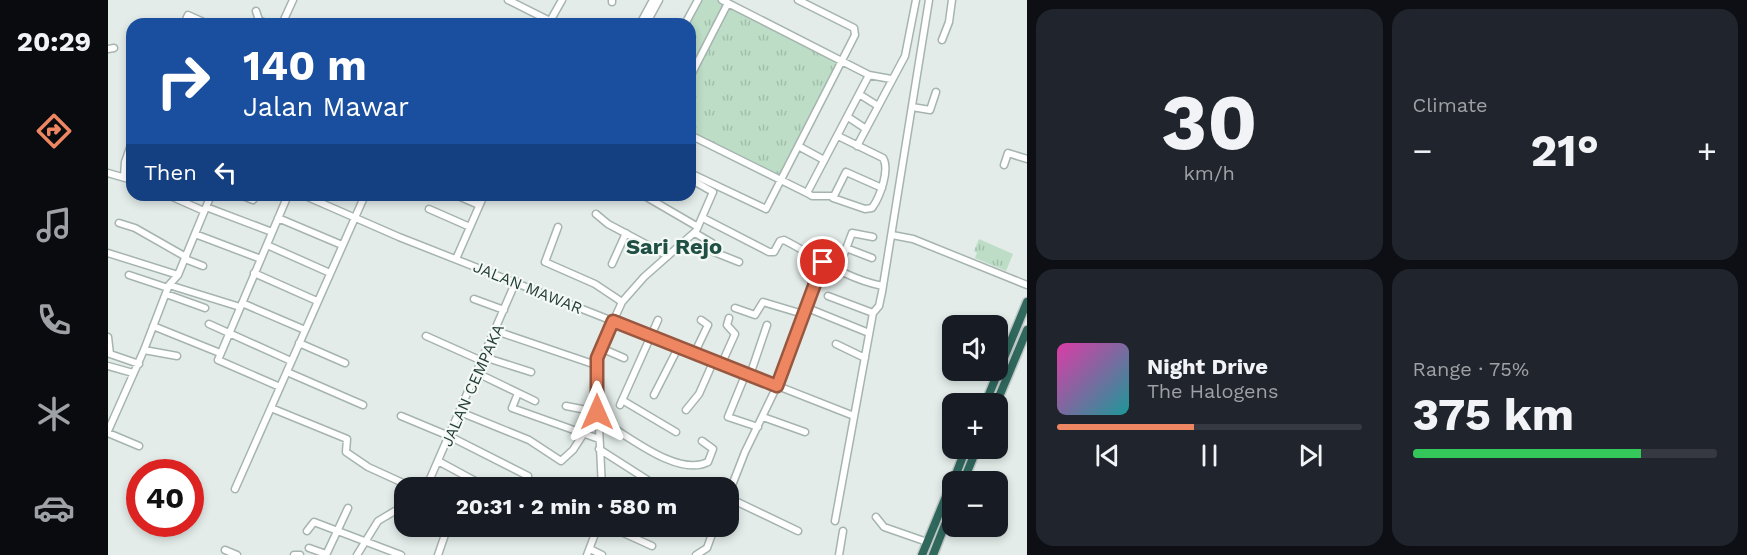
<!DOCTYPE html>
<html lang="en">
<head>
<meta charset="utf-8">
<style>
	:root { --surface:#171b24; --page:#20242c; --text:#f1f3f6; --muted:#9ea1a6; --line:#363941; --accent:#ed8661 }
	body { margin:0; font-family:"Work Sans",sans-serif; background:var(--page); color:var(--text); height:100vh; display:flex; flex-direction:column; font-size:22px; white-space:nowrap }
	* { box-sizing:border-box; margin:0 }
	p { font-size:20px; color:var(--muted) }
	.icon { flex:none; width:33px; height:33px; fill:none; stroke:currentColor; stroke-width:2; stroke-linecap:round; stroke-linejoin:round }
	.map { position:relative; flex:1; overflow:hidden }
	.panel { display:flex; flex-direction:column; gap:9px; padding:9px; background:#0d0f14; width:720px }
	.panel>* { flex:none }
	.top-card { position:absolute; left:18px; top:18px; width:570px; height:183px; border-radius:18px; box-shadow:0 3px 9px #0003; background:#1a4fa0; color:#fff; overflow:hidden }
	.fabs { position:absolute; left:834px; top:315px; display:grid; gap:12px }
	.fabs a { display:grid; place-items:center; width:66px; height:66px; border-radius:12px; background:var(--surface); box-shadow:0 3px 9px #0003; font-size:30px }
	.speed { position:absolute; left:18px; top:459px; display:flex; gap:12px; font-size:30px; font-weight:700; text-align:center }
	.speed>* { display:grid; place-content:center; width:78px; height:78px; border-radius:50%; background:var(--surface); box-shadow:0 3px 9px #0003; line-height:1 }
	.speed .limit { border:9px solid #d22; background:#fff; color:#111 }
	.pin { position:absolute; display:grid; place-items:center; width:51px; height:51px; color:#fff; margin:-26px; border:3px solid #fff; border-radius:50%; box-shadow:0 2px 6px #0007 }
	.me { position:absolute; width:66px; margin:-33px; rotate:0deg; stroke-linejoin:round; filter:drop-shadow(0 0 4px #0008) }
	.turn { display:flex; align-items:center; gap:21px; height:126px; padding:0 18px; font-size:27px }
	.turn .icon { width:78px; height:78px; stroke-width:2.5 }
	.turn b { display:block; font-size:42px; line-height:51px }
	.then { display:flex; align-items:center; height:57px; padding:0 18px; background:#0003; gap:12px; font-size:22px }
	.big { font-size:45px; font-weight:700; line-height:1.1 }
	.panel .card { flex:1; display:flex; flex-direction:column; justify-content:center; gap:9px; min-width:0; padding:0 21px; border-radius:18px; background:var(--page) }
	.panel .dial { align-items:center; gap:0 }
	.dial b { font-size:78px; line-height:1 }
	.song { display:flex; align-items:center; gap:18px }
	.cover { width:72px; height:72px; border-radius:9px; background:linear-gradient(135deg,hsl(320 70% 55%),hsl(180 70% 35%)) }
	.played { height:6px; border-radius:3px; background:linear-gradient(90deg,var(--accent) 45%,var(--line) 45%) }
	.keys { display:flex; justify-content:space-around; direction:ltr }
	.heat { display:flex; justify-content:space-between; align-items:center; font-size:33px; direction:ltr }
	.charge { height:9px; border-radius:4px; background:linear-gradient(90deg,#34c759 75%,var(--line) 0) }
	.panel .tiles { flex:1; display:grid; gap:9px; grid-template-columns:repeat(2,1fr) }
	.trip { position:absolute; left:286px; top:477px; width:345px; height:60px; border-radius:18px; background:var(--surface); box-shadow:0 3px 9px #0003; font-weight:700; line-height:60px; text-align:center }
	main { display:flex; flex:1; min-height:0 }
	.menu { display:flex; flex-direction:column; width:108px; justify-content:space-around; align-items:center; background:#090b0e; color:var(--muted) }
	.menu .icon { width:42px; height:42px }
	.menu .active { color:var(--accent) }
	.menu b { font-size:27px; color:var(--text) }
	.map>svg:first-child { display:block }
	.grass { fill:url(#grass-tufts) }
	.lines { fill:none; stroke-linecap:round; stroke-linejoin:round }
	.minor-casing { stroke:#a6b4b0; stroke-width:9 }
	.highway-casing { stroke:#c1c9c7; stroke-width:11 }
	.minor { stroke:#fff; stroke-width:6 }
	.highway { stroke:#30685e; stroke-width:8 }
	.route-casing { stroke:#9a573f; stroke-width:15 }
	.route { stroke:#ed8661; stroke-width:10 }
	.labels { text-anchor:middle; stroke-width:4.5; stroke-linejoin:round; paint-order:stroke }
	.street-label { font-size:16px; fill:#233d37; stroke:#f4f9f6 }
	.district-label { font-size:22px; font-weight:bold; fill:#204f44; stroke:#f4f9f6 }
</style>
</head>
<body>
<main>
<nav class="menu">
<b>20:29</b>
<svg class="icon active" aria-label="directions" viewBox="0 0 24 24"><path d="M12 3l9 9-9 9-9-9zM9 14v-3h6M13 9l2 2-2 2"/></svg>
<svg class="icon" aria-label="music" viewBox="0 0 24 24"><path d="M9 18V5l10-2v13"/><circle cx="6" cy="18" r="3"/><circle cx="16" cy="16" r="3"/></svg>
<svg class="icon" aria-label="phone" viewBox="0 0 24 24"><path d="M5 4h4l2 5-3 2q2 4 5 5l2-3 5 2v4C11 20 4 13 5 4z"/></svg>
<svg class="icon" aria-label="climate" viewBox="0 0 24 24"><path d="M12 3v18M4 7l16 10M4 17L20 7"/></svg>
<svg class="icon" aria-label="car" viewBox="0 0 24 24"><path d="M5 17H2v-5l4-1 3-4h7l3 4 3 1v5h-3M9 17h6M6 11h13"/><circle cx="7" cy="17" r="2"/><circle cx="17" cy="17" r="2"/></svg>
</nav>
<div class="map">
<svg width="919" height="555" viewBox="0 0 919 555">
	<defs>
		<pattern id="grass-tufts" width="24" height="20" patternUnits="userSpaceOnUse" patternTransform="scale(1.5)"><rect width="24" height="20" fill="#bdddc6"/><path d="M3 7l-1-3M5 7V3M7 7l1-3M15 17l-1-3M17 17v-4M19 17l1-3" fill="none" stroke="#a2bfab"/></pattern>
	</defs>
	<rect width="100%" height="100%" fill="#e3ece9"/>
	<path class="grass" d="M592,0H610L731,63L672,178L582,132V24H579Z
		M871,239L905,254L898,271L867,258L869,253L866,251Z"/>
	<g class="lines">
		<g class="minor-casing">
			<path id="minor" d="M400,0L442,21
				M504,0V2
				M148,11L151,20L160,24
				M441,23L454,0
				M76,24L80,15L100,24
				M174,24L185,0
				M532,24L545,0
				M538,24L551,0
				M577,24L590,0
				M834,40L841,22L844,0
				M0,49L6,48
				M761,75L783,79
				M582,77L620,3
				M751,94L770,106
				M804,107L822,110L828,92
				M740,117L758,129
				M582,135L699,193L761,75L614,0
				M730,136L775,158C782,170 772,197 764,208L757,209L725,198L738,172L774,188
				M749,146L797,56L808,0
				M692,147L716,160
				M896,165L900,153L919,159
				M0,173L24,180
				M582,173L658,209L747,35L746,28L690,0
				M16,177L17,162L24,142
				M699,193L704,196H724
				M60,195L96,211
				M132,195L145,200L149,195
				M195,195L291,237L746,416
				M348,195L371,205
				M535,195L590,227
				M98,207L164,232
				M321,209L362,227
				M488,214L500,224L560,256
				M170,218L234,245
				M595,218L661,252H666L672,241L676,240C709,257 738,279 775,286
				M11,223L27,228L78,257
				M450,227L437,262L487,284L514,302
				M587,233L604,243L606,252L631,262
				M87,234L153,259
				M784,235L805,239L919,285
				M159,245L222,273
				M738,248L764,258
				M0,253L70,275
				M77,259L95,266
				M348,259L376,195
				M504,264L518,233
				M730,270L744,233L765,237
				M146,273L209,301
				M21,275L60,288
				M61,285L132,307
				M58,294L97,308
				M720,296L765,313
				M366,299L396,310
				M134,303L197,330
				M697,307L761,333
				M627,308L647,315L655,302L695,314
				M101,324L183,361
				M45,326L112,353
				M388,331L488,365
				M318,336L374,361
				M0,337L2,354L31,364
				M191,343L237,363
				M728,344L757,358
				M493,348L516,358
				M36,350L69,356
				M587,352L600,325L593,320
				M376,357L423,372
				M614,363L627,334L619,325L621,318
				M0,366L25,373
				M179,372L255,405
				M369,373L427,401
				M638,373L620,417L650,427
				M642,375L659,325
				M172,387L110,360L180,195
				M410,393L404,408L491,439
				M546,395L571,346
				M514,400L568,432
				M512,405L550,320
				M458,406L489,412
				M163,408L239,439L238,452L260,467L306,488
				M578,410L591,394L606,360
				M352,412L421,440L453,461L465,450L476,433
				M293,416L341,436L420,476
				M655,417L697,432
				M490,424H499C523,438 571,477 600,462L605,449L594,441
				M0,431L36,350L61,285L70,275L103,195
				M0,433L31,446
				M491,449L552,488
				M330,461L380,488
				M318,488L408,281
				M494,488L488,365L493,348L514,302L536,277L588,231L605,192L582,179
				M127,489L257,195
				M621,493L637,452L669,386L715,263
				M621,498L690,531
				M768,517L776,527L819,542
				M727,521L765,313L771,306L774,292L821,0
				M500,526L544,546
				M566,526L580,532L585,526
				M199,531L206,522L293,555
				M201,548L218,554
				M482,549L494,555
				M117,550L129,555
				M186,555H192
				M218,555L240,508
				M249,555L270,521L297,505
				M330,555L340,526
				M479,555L490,526
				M588,555L599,548L607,526
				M731,555L735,531"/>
		</g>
		<g class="highway-casing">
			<path id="highway" d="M877,404L919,302
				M888,404L919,330
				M845,482L858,448
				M855,482L869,448
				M814,555L844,482
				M825,555L844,507"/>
		</g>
		<use href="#minor" class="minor"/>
		<use href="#highway" class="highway"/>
	</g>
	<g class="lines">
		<g class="route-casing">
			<path id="route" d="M489,412V358L505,321L669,386L715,262"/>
		</g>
		<use href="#route" class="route"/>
	</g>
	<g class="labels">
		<g class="street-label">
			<text transform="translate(420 287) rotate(22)" y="6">JALAN MAWAR</text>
			<text transform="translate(364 385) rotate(-66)" y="6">JALAN CEMPAKA</text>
		</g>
		<g class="district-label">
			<text x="566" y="254">Sari Rejo</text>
		</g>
	</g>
</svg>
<div class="fabs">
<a><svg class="icon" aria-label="sound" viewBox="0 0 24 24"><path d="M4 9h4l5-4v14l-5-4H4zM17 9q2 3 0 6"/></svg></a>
<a>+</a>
<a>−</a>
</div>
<div class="speed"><div class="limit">40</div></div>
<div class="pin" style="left:715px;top:262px;background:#d93025"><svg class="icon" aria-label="arrive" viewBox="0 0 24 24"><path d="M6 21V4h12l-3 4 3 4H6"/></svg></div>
<svg class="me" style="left:489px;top:412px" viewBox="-20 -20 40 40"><path d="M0-17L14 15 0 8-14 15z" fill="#ed8661" stroke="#fff" stroke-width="4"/></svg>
<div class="trip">20:31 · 2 min · 580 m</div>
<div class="top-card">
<div class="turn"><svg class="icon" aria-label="right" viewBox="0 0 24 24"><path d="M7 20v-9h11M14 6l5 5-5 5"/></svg><div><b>140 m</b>Jalan Mawar</div></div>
<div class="then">Then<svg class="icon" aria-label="left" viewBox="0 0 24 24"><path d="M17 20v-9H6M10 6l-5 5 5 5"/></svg></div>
</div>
</div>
<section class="panel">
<div class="tiles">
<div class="card dial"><b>30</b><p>km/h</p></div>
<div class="card"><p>Climate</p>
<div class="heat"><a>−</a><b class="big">21°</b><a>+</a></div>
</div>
<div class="card">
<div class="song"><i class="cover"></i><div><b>Night Drive</b><p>The Halogens</p></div></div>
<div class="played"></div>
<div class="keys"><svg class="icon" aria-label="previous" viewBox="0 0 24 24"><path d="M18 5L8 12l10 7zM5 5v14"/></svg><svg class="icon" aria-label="pause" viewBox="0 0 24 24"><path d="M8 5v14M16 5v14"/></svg><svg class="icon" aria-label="next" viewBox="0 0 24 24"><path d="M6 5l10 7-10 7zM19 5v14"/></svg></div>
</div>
<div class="card"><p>Range · 75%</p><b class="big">375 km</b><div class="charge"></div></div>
</div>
</section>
</main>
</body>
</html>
